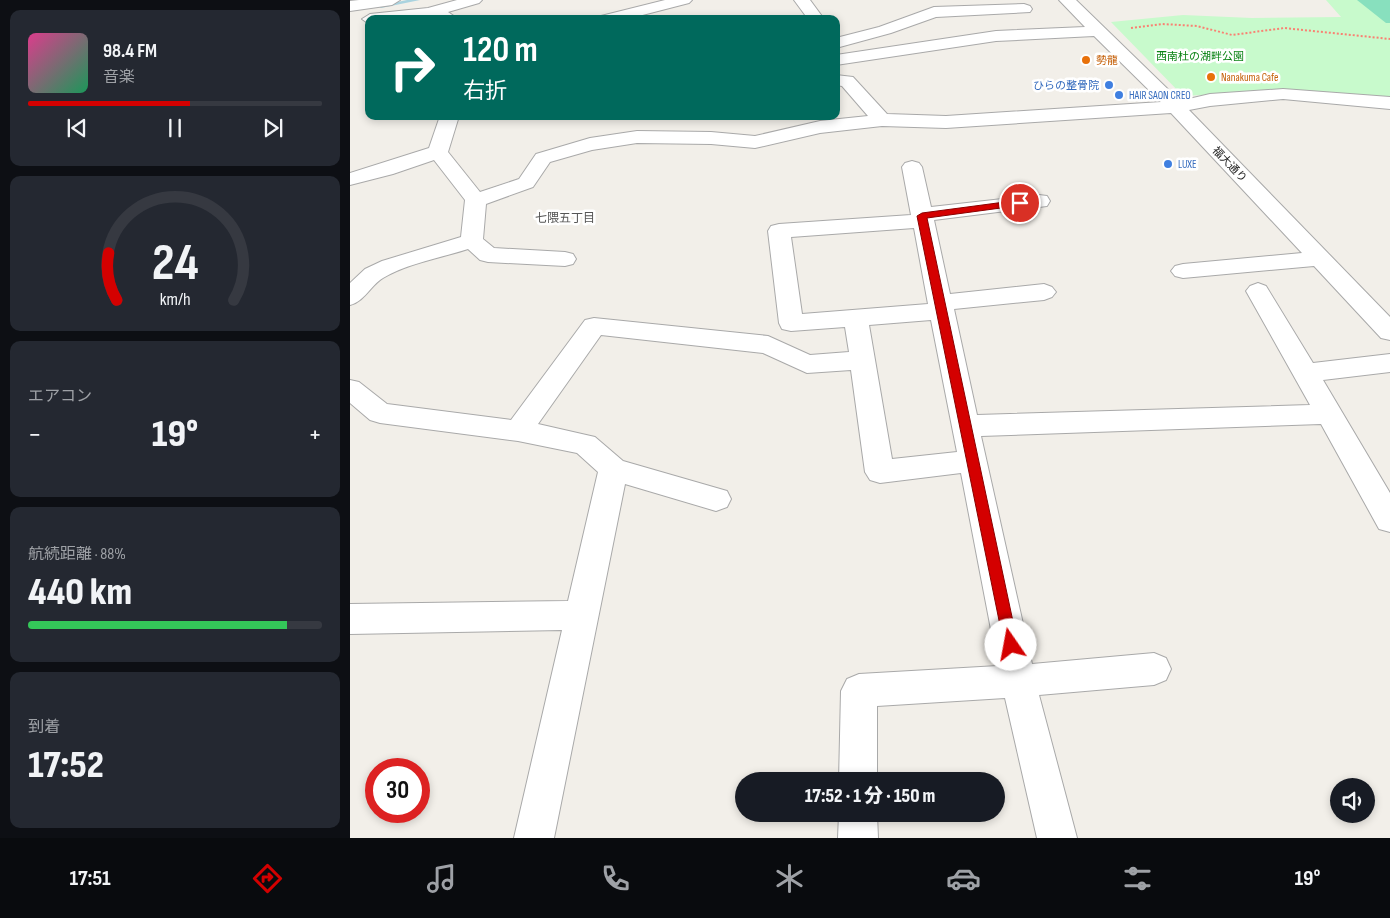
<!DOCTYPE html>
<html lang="ja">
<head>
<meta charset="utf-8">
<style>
	:root { --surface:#171b24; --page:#242831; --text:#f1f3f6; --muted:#9ea1a6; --line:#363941; --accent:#d40000 }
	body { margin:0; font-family:"Sofia Sans Condensed","Noto Sans JP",sans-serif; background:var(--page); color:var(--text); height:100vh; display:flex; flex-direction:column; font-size:19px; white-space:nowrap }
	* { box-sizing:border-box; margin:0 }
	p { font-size:16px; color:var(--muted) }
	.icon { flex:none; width:28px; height:28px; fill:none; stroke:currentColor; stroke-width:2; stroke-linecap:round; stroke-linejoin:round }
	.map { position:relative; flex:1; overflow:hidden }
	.side { display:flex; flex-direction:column; gap:10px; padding:10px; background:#0d0f14; width:350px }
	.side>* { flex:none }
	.hud { position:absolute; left:15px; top:15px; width:475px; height:105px; border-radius:10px; box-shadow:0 2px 8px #0003; background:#00695c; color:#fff; overflow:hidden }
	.fabs { position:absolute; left:980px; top:778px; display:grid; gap:10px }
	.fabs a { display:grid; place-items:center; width:45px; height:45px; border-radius:50%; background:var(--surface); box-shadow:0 2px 8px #0003; font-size:25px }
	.speed { position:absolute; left:15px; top:758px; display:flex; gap:10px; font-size:25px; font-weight:700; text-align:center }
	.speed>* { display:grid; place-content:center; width:65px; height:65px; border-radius:50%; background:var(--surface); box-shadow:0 2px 8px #0003; line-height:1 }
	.speed .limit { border:8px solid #d22; background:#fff; color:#111 }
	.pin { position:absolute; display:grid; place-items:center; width:42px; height:42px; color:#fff; margin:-21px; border:2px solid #fff; border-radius:50%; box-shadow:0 1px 5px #0007 }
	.me { position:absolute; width:55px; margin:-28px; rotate:348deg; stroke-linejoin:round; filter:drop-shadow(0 0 4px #0008) }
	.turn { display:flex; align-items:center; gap:18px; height:105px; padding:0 15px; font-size:22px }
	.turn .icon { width:65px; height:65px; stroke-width:2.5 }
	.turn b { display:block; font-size:35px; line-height:42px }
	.big { font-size:38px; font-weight:800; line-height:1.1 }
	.side .card { flex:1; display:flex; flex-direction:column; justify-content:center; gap:8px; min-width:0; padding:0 18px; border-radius:10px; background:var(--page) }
	.side .dial { align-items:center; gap:0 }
	.dial svg { height:130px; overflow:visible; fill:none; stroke:var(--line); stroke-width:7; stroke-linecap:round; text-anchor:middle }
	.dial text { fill:var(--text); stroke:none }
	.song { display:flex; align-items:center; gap:15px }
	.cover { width:60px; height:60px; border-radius:8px; background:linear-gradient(135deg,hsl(330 70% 55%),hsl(150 70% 35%)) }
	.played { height:5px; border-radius:2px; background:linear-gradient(90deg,var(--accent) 55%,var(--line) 55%) }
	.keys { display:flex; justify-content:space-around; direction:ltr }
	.heat { display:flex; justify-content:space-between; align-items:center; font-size:28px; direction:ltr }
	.charge { height:8px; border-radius:4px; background:linear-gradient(90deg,#34c759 88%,var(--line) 0) }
	.trip { position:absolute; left:385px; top:772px; width:270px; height:50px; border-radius:25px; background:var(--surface); box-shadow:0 2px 8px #0003; font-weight:800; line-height:50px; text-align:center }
	.dock { display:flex; height:80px; justify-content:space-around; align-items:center; background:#090b0e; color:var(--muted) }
	.dock .icon { width:35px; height:35px }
	.dock .on { color:var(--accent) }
	.dock b { font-size:22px; color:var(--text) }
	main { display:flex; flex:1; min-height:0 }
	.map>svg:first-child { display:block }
	.park { fill:#c8facc }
	.pitch { fill:#88e0be }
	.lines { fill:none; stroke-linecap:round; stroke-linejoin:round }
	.stream { fill:#aad3df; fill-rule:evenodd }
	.minor-casing { stroke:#a9a9a9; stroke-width:2 }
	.path { stroke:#fa8072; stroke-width:2; stroke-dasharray:2 2; stroke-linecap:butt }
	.minor { fill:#fff; fill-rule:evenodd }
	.route { fill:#d40000; stroke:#8a0000 }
	.food-dot { fill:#e8710a; stroke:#fff; stroke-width:2 }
	.shop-dot { fill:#3f7fe0; stroke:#fff; stroke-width:2 }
	.labels { text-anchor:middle; stroke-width:5; stroke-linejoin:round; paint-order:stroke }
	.far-park-label { font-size:11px; fill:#0c8416; stroke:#fff }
	.far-food-label { font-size:11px; fill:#c56008; stroke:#fff; text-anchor:start }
	.far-shop-label { font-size:11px; fill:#366cbe; stroke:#fff; text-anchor:start }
	.far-street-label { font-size:11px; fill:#222; stroke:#fff }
	.far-neighbourhood-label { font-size:12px; fill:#555; stroke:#fff }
</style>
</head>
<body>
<main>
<section class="side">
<div class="card">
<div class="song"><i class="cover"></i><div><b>98.4 FM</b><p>音楽</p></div></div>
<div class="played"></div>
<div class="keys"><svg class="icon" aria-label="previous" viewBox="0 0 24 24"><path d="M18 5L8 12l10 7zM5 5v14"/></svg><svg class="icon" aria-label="pause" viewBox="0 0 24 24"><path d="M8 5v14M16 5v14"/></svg><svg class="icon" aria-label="next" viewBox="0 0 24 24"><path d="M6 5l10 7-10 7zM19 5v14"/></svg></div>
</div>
<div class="card dial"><svg viewBox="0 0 100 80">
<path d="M14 69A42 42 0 1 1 86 69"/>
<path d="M14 69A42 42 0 0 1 9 40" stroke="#d40000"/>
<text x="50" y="56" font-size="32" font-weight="700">24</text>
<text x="50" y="72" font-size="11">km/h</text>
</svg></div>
<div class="card"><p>エアコン</p>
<div class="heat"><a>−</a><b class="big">19°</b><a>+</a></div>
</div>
<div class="card"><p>航続距離 · 88%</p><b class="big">440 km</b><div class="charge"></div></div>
<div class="card"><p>到着</p><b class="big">17:52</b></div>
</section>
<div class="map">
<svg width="1040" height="838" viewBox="0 0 1040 838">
	<rect width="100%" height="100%" fill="#f2efe9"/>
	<path class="park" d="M976,0H1040V99L952,90L833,96L761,22L833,15L902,18L991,17Z"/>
	<path class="pitch" d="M1007,0H1040V23H1036Z"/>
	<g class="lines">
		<path class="stream" d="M57,0H70L31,8L28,6Z"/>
		<g class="minor-casing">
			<path id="minor" d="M9,0H50L42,5L0,11V1Z
				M107,0H132L129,3L98,12L108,19H19V24L12,19L20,14L78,8Z
				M315,0H342L339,3L277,19H249L251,16Z
				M444,0H460L474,19H458Z
				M709,0H726L830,101L860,94L933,89L1040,97V109L933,99L860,106L839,110L1040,317V340L1031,338L964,266L833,278L825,276L821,271L825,266L833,264L952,253L821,113L596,128L532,126L470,133L405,148L361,144L287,143L242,150L200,162L183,187L136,204L133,239L144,248L215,252L223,254L226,259L223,264L215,266L138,262L130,260L118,249C91,258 58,263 33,278C20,286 15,301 0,305V283L15,269L32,261L111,237L115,200L84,160L43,174L0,185V173L79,148L90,116H109L98,152L130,192L169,179L186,154L240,138L287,131L361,132L405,136L470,121L518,116L492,86L486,85V75L503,77L537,114L596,116L811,102L744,36L646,41L486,65V55L646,31L735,27Z
				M674,4L680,6L682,9L680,12L586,17L541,33L486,48V38L529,27L584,7Z
				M562,161L569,163L572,167L581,207L689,195L697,196L700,201L697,206L689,207L584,220L600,294L694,284L702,287L706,292L702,297L694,300L604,309L627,415L960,405L896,291L900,286L908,283L916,286L963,363L1040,354V372L973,380L1040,493V532L1029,529L971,424L631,436L682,664L804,653L816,658L821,669L816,680L804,685L689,695L727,838H687L655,698L527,706V781H489L491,691L497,679L509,674L648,666L611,473L530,483L520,480L515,472L501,370L457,373L413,353L251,335L188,424L245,437L273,461L377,491L381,499L377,507L366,511L275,484L204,838H164L212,630L0,634V604L218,601L248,472L227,453L168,441L30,423L20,420L0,403V380L9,382L37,404L161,420L235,320L244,318L418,336L460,355L499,352L495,327L441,331L432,329L429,323L418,231L421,226L429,224L561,215L552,167L555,163ZM564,228L578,304L452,314L441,237ZM581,320L607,452L542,459L519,325Z
				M489,814H527L528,838H488Z"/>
		</g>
		<path class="path" d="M781,28L812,24L847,26L882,35L934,28L1040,39"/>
		<use href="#minor" class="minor"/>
	</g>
	<path class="route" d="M670,200L674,203L673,205L577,218L668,645L666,649L661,651L656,649L654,645L567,216L572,213Z"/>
	<g class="food-dot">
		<circle cx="736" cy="60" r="5"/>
		<circle cx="861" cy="77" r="5"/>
	</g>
	<g class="shop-dot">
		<circle cx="759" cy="85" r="5"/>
		<circle cx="769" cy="95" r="5"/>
		<circle cx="818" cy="164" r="5"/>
	</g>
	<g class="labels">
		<g class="far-park-label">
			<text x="850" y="60">西南杜の湖畔公園</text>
		</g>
		<g class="far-food-label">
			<text x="746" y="64">勢龍</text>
			<text x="871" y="81">Nanakuma Cafe</text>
		</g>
		<g class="far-shop-label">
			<text x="749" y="89" text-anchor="end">ひらの整骨院</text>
			<text x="779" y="99">HAIR SAON CREO</text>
			<text x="828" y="168">LUXE</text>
		</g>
		<g class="far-street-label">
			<text transform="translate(880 164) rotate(46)" y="4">福大通り</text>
		</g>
		<g class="far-neighbourhood-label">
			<text x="215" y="222">七隈五丁目</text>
		</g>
	</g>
</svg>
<div class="fabs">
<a><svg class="icon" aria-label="sound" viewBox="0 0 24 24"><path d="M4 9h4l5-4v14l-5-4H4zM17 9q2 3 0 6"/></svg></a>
</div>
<div class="speed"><div class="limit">30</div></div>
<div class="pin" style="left:670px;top:203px;background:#d93025"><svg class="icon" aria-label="arrive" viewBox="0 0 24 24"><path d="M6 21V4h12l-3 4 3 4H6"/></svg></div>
<svg class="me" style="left:661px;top:645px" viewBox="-20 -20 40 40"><circle r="19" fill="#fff"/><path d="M0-13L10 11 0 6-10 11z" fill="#d40000"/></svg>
<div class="trip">17:52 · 1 分 · 150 m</div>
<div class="hud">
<div class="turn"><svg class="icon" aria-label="right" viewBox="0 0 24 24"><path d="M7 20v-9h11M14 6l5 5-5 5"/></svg><div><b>120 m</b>右折</div></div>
</div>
</div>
</main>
<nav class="dock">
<b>17:51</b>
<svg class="icon on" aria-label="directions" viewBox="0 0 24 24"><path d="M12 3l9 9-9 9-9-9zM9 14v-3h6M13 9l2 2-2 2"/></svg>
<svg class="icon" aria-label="music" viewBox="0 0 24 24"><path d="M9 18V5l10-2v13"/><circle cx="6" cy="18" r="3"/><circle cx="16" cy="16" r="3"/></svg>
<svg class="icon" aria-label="phone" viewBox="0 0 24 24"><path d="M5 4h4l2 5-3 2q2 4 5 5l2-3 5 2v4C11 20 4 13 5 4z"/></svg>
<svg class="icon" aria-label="climate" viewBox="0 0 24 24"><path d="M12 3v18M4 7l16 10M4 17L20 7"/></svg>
<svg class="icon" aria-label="car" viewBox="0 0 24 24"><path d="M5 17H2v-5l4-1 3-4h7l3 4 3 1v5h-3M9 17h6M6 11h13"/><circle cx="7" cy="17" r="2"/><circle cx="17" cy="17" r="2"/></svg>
<svg class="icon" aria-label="filters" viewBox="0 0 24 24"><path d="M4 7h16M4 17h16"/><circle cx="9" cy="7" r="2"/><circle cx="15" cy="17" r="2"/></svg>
<b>19°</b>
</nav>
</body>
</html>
